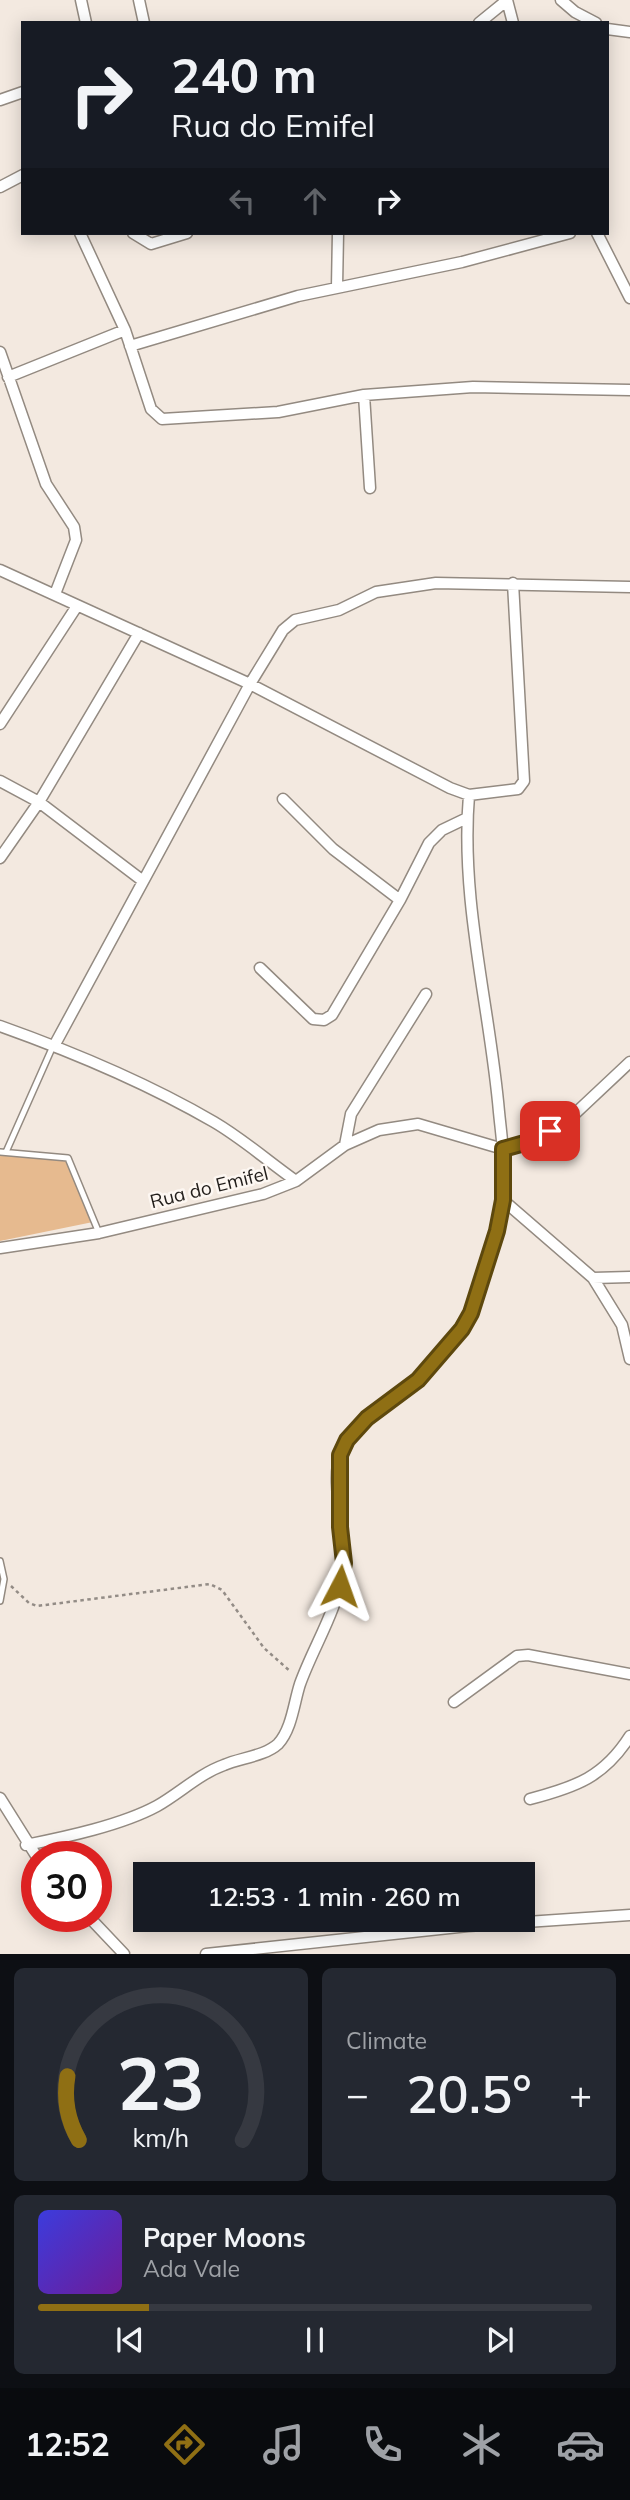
<!DOCTYPE html>
<html lang="en">
<head>
<meta charset="utf-8">
<style>
	:root { --surface:#171b24; --page:#242831; --text:#f1f3f6; --muted:#9ea1a6; --line:#363941; --accent:#8f6f14 }
	body { margin:0; font-family:Mulish,sans-serif; background:var(--page); color:var(--text); height:100vh; display:flex; flex-direction:column; font-size:26px; white-space:nowrap }
	* { box-sizing:border-box; margin:0 }
	p { font-size:23px; color:var(--muted) }
	.icon { flex:none; width:38px; height:38px; fill:none; stroke:currentColor; stroke-width:2; stroke-linecap:round; stroke-linejoin:round }
	.map { position:relative; height:1954px; overflow:hidden }
	.drawer { display:flex; flex-direction:column; gap:14px; padding:14px; background:#0d0f14; flex:1 }
	.drawer>* { flex:none }
	.top-card { position:absolute; left:21px; top:21px; width:588px; height:214px; border-radius:0px; box-shadow:0 4px 18px #0003; background:#171b24; color:var(--text); overflow:hidden }
	.speed { position:absolute; left:21px; top:1841px; display:flex; gap:14px; font-size:35px; font-weight:700; text-align:center }
	.speed>* { display:grid; place-content:center; width:91px; height:91px; border-radius:50%; background:var(--surface); box-shadow:0 4px 18px #0003; line-height:1 }
	.speed .limit { border:10px solid #d22; background:#fff; color:#111 }
	.pin { position:absolute; display:grid; place-items:center; width:60px; height:60px; color:#fff; margin:-30px; border-radius:14px; box-shadow:0 4px 10px #0006 }
	.me { position:absolute; width:77px; margin:-38px; rotate:4deg; stroke-linejoin:round; filter:drop-shadow(0 0 5px #0008) }
	.turn { display:flex; align-items:center; gap:24px; height:147px; padding:0 35px; font-size:32px }
	.turn .icon { width:91px; height:91px; stroke-width:2.5 }
	.turn b { display:block; font-size:49px; line-height:60px }
	.lanes { display:flex; align-items:center; height:66px; padding:0 35px; background:#0003; justify-content:center; gap:35px; direction:ltr }
	.lanes .off { opacity:.35 }
	.big { font-size:52px; font-weight:600; line-height:1.1 }
	.drawer .tile { flex:1; display:flex; flex-direction:column; justify-content:center; gap:10px; min-width:0; padding:0 24px; border-radius:10px; background:var(--page) }
	.drawer .dial { align-items:center; gap:0 }
	.dial svg { height:182px; overflow:visible; fill:none; stroke:var(--line); stroke-width:7; stroke-linecap:round; text-anchor:middle }
	.dial text { fill:var(--text); stroke:none }
	.song { display:flex; align-items:center; gap:21px }
	.cover { width:84px; height:84px; border-radius:10px; background:linear-gradient(135deg,hsl(240 70% 55%),hsl(280 70% 35%)) }
	.played { height:7px; border-radius:4px; background:linear-gradient(90deg,var(--accent) 20%,var(--line) 20%) }
	.keys { display:flex; justify-content:space-around; direction:ltr }
	.heat { display:flex; justify-content:space-between; align-items:center; font-size:38px; direction:ltr }
	.drawer .tiles { flex:1; display:grid; gap:14px; grid-template-columns:1fr 1fr }
	.tile:last-child { grid-column:span 2 }
	.trip { position:absolute; left:133px; top:1862px; width:402px; height:70px; border-radius:0px; background:var(--surface); box-shadow:0 4px 18px #0003; font-weight:600; line-height:70px; text-align:center }
	.tabs { display:flex; height:112px; justify-content:space-around; align-items:center; background:#090b0e; color:var(--muted) }
	.tabs .icon { width:49px; height:49px }
	.tabs .current { color:var(--accent) }
	.tabs b { font-size:32px; color:var(--text) }
	.map>svg:first-child { display:block }
	.green { fill:#e6ba8f }
	.lines { fill:none; stroke-linecap:round; stroke-linejoin:round }
	.lane-casing { stroke:#938a81; stroke-width:8 }
	.street-casing { stroke:#938a81; stroke-width:13 }
	.path { stroke:#938c86; stroke-width:2.5; stroke-dasharray:3.5 3.5; stroke-linecap:butt }
	.lane { stroke:#fff; stroke-width:5 }
	.street { stroke:#fff; stroke-width:10 }
	.route-casing { stroke:#5d480d; stroke-width:18 }
	.route { stroke:#8f6f14; stroke-width:12 }
	.labels { text-anchor:middle; stroke-width:5; stroke-linejoin:round; paint-order:stroke }
	.street-label { font-size:19px; fill:#221e1b; stroke:#fdf7f2 }
</style>
</head>
<body>
<div class="map">
<svg width="630" height="1954" viewBox="0 0 630 1954">
	<rect width="100%" height="100%" fill="#f3e9e0"/>
	<path class="green" d="M0,1152L68,1158L93,1222L0,1241Z"/>
	<g class="lines">
		<g class="lane-casing">
			<path id="lane" d="M0,1152L68,1158L99,1233
				M6,1152L53,1046
				M0,1561L4,1579L0,1601"/>
		</g>
		<g class="street-casing">
			<path id="street" d="M81,0L86,23
				M139,0L144,23
				M507,0L513,23
				M561,0L575,12L596,23
				M479,23L506,1
				M607,29L630,32
				M0,100L23,92
				M0,187L23,175
				M80,233L125,330L151,409L162,419L278,412L364,395L473,387L630,390
				M133,233L151,244L187,233
				M597,233L630,298
				M337,287L338,233
				M130,346L298,296L462,262L570,233
				M0,352L46,484L74,527L76,540L55,594
				M8,377L125,330
				M364,395L370,488
				M0,570L250,684L450,788L469,795L518,789L524,781L513,583
				M0,724L77,606
				M0,781L39,802L143,881
				M283,799L333,849L400,900
				M0,858L39,802L139,633
				M260,968L313,1019L324,1020L332,1015L400,900L429,843L442,830L467,818
				M0,1026C73,1052 147,1083 214,1122C243,1139 269,1162 296,1181
				M54,1046L250,684L283,630L295,620L339,610L376,592L436,583L630,587
				M345,1145L351,1114L426,994
				M503,1200L593,1278L622,1325L630,1359
				M0,1248L99,1233L263,1194L296,1181L345,1145L379,1130L418,1124L503,1149L535,1140L565,1123L630,1062
				M593,1278L630,1277
				M454,1702L517,1656L528,1655L630,1674
				M0,1798L37,1857
				M530,1799C576,1787 604,1777 630,1736
				M26,1845C66,1837 122,1825 157,1806C180,1793 199,1774 224,1765C240,1758 265,1756 278,1744C292,1729 294,1702 300,1684C314,1645 338,1610 343,1568C348,1534 329,1484 341,1452C354,1419 391,1403 416,1381C436,1363 463,1335 472,1310C484,1276 497,1239 502,1203C507,1174 502,1142 499,1112C490,1007 460,902 469,795
				M88,1916L124,1954
				M206,1954L468,1926L630,1915"/>
		</g>
		<path class="path" d="M11,1586L29,1603L37,1606L210,1584L222,1590L264,1648L291,1672"/>
		<use href="#lane" class="lane"/>
		<use href="#street" class="street"/>
	</g>
	<g class="lines">
		<g class="route-casing">
			<path id="route" d="M340,1586L344,1563L340,1527V1455L347,1440L367,1418L418,1380L462,1329L471,1313L497,1231L503,1200V1149L535,1140L550,1131"/>
		</g>
		<use href="#route" class="route"/>
	</g>
	<g class="labels">
		<g class="street-label">
			<text transform="translate(209 1187) rotate(-14)" y="7">Rua do Emifel</text>
		</g>
	</g>
</svg>
<div class="speed"><div class="limit">30</div></div>
<div class="pin" style="left:550px;top:1131px;background:#d93025"><svg class="icon" aria-label="arrive" viewBox="0 0 24 24"><path d="M6 21V4h12l-3 4 3 4H6"/></svg></div>
<svg class="me" style="left:340px;top:1586px" viewBox="-20 -20 40 40"><path d="M0-17L14 15 0 8-14 15z" fill="#8f6f14" stroke="#fff" stroke-width="4"/></svg>
<div class="trip">12:53 · 1 min · 260 m</div>
<div class="top-card">
<div class="turn"><svg class="icon" aria-label="right" viewBox="0 0 24 24"><path d="M7 20v-9h11M14 6l5 5-5 5"/></svg><div><b>240 m</b>Rua do Emifel</div></div>
<div class="lanes"><svg class="icon off" aria-label="left" viewBox="0 0 24 24"><path d="M17 20v-9H6M10 6l-5 5 5 5"/></svg><svg class="icon off" aria-label="ahead" viewBox="0 0 24 24"><path d="M12 20V5M6 11l6-6 6 6"/></svg><svg class="icon" aria-label="right" viewBox="0 0 24 24"><path d="M7 20v-9h11M14 6l5 5-5 5"/></svg></div>
</div>
</div>
<section class="drawer">
<div class="tiles">
<div class="tile dial"><svg viewBox="0 0 100 80">
<path d="M14 69A42 42 0 1 1 86 69"/>
<path d="M14 69A42 42 0 0 1 9 41" stroke="#8f6f14"/>
<text x="50" y="56" font-size="32" font-weight="700">23</text>
<text x="50" y="72" font-size="11">km/h</text>
</svg></div>
<div class="tile"><p>Climate</p>
<div class="heat"><a>−</a><b class="big">20.5°</b><a>+</a></div>
</div>
<div class="tile">
<div class="song"><i class="cover"></i><div><b>Paper Moons</b><p>Ada Vale</p></div></div>
<div class="played"></div>
<div class="keys"><svg class="icon" aria-label="previous" viewBox="0 0 24 24"><path d="M18 5L8 12l10 7zM5 5v14"/></svg><svg class="icon" aria-label="pause" viewBox="0 0 24 24"><path d="M8 5v14M16 5v14"/></svg><svg class="icon" aria-label="next" viewBox="0 0 24 24"><path d="M6 5l10 7-10 7zM19 5v14"/></svg></div>
</div>
</div>
</section>
<nav class="tabs">
<b>12:52</b>
<svg class="icon current" aria-label="directions" viewBox="0 0 24 24"><path d="M12 3l9 9-9 9-9-9zM9 14v-3h6M13 9l2 2-2 2"/></svg>
<svg class="icon" aria-label="music" viewBox="0 0 24 24"><path d="M9 18V5l10-2v13"/><circle cx="6" cy="18" r="3"/><circle cx="16" cy="16" r="3"/></svg>
<svg class="icon" aria-label="phone" viewBox="0 0 24 24"><path d="M5 4h4l2 5-3 2q2 4 5 5l2-3 5 2v4C11 20 4 13 5 4z"/></svg>
<svg class="icon" aria-label="climate" viewBox="0 0 24 24"><path d="M12 3v18M4 7l16 10M4 17L20 7"/></svg>
<svg class="icon" aria-label="car" viewBox="0 0 24 24"><path d="M5 17H2v-5l4-1 3-4h7l3 4 3 1v5h-3M9 17h6M6 11h13"/><circle cx="7" cy="17" r="2"/><circle cx="17" cy="17" r="2"/></svg>
</nav>
</body>
</html>
